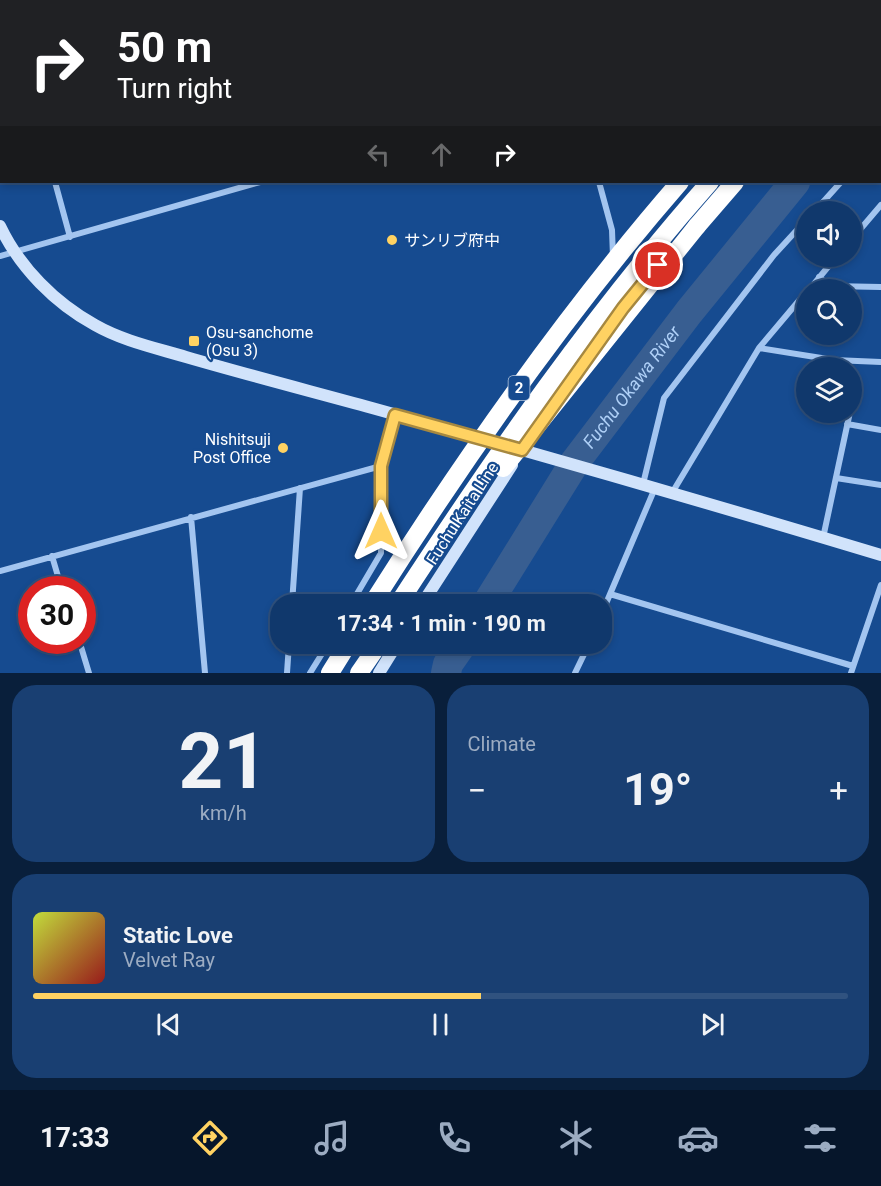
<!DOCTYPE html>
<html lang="en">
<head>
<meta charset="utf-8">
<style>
	:root { --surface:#10386c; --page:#193f72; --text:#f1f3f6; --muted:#9cacc2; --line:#30527f; --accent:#ffd262 }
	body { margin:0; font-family:Roboto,"Noto Sans JP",sans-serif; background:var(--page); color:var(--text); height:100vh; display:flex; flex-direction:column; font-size:22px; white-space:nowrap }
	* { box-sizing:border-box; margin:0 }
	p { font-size:20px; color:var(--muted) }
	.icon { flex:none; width:33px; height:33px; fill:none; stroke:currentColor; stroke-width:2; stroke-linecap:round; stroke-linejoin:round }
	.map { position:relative; height:673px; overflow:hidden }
	.drawer { display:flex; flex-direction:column; gap:12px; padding:12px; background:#091f3b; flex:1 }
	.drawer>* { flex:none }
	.hud { position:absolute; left:0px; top:0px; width:882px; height:183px; box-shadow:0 3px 9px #0003,0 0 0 2px var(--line); background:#202124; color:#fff; overflow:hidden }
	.tools { position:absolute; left:796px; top:201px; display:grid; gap:12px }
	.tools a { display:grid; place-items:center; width:66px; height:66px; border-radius:50%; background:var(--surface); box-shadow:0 3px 9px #0003,0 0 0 2px var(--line); font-size:30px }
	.speed { position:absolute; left:18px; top:576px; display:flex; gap:12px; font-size:30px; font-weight:700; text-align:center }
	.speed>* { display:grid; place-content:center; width:78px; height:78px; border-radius:50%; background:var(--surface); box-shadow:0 3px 9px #0003,0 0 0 2px var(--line); line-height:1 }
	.speed .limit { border:9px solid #d22; background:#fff; color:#111 }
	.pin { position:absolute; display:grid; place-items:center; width:51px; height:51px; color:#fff; margin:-26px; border:3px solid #fff; border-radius:50%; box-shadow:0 2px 6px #0007 }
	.me { position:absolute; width:66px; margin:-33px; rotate:0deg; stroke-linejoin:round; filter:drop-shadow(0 0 4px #0008) }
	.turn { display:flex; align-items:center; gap:21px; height:126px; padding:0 18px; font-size:27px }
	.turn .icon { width:78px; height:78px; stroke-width:2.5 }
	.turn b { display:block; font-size:42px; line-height:51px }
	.lanes { display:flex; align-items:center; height:57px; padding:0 18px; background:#0003; justify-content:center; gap:30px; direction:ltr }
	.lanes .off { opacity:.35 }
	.big { font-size:45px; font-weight:700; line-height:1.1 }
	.drawer .tile { flex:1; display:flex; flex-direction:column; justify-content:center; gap:9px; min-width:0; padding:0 21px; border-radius:24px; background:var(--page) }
	.drawer .dial { align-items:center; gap:0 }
	.dial b { font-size:78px; line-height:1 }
	.song { display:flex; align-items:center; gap:18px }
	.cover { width:72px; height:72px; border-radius:9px; background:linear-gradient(135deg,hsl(70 70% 55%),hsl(0 70% 35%)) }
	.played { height:6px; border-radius:3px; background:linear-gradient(90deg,var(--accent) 55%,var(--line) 55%) }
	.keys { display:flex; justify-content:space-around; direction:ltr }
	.heat { display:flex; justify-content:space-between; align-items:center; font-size:33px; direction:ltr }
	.drawer .tiles { flex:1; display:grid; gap:12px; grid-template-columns:1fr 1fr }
	.tile:last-child { grid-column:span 2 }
	.trip { position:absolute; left:270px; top:594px; width:342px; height:60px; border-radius:24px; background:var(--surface); box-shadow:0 3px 9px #0003,0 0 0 2px var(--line); font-weight:700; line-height:60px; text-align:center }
	.dock { display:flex; height:96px; justify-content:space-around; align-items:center; background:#06162b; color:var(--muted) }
	.dock .icon { width:42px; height:42px }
	.dock .selected { color:var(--accent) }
	.dock b { font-size:27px; color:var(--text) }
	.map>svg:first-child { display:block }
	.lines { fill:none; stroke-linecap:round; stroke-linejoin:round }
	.river { stroke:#385e91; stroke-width:30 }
	.street { stroke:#a3c5f0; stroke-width:6 }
	.secondary { stroke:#d1e3fb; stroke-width:12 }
	.highway { stroke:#fff; stroke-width:18 }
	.highway-bridge { stroke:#fff; stroke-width:18 }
	.route-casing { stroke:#a68840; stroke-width:15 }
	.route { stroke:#ffd262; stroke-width:10 }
	.poi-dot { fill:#ffd262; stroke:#164b90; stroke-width:2 }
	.labels { text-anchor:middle; stroke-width:4.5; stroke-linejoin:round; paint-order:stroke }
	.shield { fill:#164b90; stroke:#b9c9de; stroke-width:1.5 }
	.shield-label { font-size:15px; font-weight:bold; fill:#fff }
	.poi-label { font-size:16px; fill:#fff; stroke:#164b90; text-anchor:start }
	.street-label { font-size:16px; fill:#fff; stroke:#164b90 }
	.water-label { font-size:18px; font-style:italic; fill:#afd0f7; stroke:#164b90 }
</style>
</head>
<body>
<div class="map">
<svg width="881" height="673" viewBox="0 0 881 673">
	<rect width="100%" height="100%" fill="#164b90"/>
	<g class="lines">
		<g class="river">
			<path d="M880,84H881"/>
			<path id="s1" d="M487,604L575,462L689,312L795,182"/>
			<path d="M446,673L448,664L462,644"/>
		</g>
		<path class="street" d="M7,0V2
			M279,0V2
			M552,0L553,2
			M880,139L881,138
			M55,182L70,237
			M599,182L612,230L613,257
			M814,212L841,182
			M852,239L881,205
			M0,256L260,182
			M819,277L830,286L881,287
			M809,290L837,256
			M759,348L834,360L881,362
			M847,424L881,430
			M381,466L395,415
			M836,478L881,485
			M643,484L664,398L774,255L807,219
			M672,493L759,348L807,291
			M191,517L205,673
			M823,538L850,412
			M52,556L62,590
			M0,571L381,466V553L351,604
			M610,594L853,666
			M292,604L300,488
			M602,613L655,488
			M79,640L89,673
			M287,673L289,644
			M310,673L328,644
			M575,673L589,644
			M851,673L881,585"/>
		<path class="secondary" d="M838,2L839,0
			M0,226C20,268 55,303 95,325C123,341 156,348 186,357C248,375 310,391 372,408C542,455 712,504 881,555
			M422,604L512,465
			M379,673L397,644"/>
		<path class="highway" d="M822,2L823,0
			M850,2L852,0
			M880,2L881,1
			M880,22H881
			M697,226L735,182
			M330,673L348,644
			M359,673L379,644"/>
		<path class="highway-bridge" d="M503,468L697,226
			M372,604C465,457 566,313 680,182
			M398,604C493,458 594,313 710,182"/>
	</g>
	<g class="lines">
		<g class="route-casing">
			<path id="route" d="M381,531V466L395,415L522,450L623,308L658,265"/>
		</g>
		<use href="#route" class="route"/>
	</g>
	<g class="poi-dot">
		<circle cx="392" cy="240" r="6"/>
		<rect x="188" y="335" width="12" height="12" rx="3"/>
		<circle cx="283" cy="448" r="6"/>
	</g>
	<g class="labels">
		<rect class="shield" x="508.5" y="376" width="21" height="24" rx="4.5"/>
		<g class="shield-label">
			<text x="519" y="393">2</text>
		</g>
		<g class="poi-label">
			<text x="404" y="246">サンリブ府中</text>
			<text x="206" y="338">Osu-sanchome<tspan x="206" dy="18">(Osu 3)</tspan></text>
			<text x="271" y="445" text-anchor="end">Nishitsuji<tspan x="271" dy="18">Post Office</tspan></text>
		</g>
		<g class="street-label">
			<text transform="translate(462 513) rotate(-57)" y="6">Fuchu Kaita Line</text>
		</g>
		<g class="water-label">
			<text dy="6" stroke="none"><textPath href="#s1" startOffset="261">Fuchu Okawa River</textPath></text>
		</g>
	</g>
</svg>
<div class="tools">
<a><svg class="icon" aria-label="sound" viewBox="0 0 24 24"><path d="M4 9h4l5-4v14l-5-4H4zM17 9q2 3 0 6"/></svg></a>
<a><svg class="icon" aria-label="search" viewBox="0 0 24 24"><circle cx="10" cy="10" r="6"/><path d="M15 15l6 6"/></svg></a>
<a><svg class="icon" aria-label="layers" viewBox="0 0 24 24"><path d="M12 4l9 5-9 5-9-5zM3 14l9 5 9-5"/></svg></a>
</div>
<div class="speed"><div class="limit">30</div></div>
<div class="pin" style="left:658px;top:265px;background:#d93025"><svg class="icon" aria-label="arrive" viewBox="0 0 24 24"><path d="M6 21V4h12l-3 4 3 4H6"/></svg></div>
<svg class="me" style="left:381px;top:531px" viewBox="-20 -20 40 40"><path d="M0-17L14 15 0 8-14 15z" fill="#ffd262" stroke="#fff" stroke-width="4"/></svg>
<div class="trip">17:34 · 1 min · 190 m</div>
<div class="hud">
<div class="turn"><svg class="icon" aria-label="right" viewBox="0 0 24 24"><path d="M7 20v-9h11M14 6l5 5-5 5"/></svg><div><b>50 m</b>Turn right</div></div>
<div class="lanes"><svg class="icon off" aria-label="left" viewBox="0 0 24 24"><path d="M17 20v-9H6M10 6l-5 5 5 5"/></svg><svg class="icon off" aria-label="ahead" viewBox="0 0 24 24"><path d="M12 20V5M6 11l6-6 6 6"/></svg><svg class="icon" aria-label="right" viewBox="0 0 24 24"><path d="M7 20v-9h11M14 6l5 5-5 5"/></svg></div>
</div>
</div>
<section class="drawer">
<div class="tiles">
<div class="tile dial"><b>21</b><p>km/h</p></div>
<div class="tile"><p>Climate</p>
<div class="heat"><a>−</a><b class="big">19°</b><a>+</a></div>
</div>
<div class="tile">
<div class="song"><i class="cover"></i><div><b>Static Love</b><p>Velvet Ray</p></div></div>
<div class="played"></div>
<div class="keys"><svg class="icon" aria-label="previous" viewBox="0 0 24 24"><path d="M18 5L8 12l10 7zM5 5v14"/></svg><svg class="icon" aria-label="pause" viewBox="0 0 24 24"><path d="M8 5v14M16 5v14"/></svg><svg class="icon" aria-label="next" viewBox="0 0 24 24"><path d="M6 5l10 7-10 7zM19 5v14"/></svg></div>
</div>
</div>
</section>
<nav class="dock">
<b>17:33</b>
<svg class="icon selected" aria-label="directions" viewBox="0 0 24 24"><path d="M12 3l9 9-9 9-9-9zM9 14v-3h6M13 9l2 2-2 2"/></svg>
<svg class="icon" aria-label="music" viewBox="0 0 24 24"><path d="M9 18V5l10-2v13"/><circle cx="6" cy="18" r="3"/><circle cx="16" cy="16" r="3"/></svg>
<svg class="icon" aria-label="phone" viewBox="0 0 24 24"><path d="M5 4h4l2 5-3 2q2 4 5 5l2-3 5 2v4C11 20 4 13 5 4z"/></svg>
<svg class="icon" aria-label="climate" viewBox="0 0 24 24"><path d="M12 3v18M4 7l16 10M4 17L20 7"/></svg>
<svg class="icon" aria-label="car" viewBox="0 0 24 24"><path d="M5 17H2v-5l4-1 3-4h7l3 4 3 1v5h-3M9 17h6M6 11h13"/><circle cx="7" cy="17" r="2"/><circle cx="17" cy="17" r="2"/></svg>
<svg class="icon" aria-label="filters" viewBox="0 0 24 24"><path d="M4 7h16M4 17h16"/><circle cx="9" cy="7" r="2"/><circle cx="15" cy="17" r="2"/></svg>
</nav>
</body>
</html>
